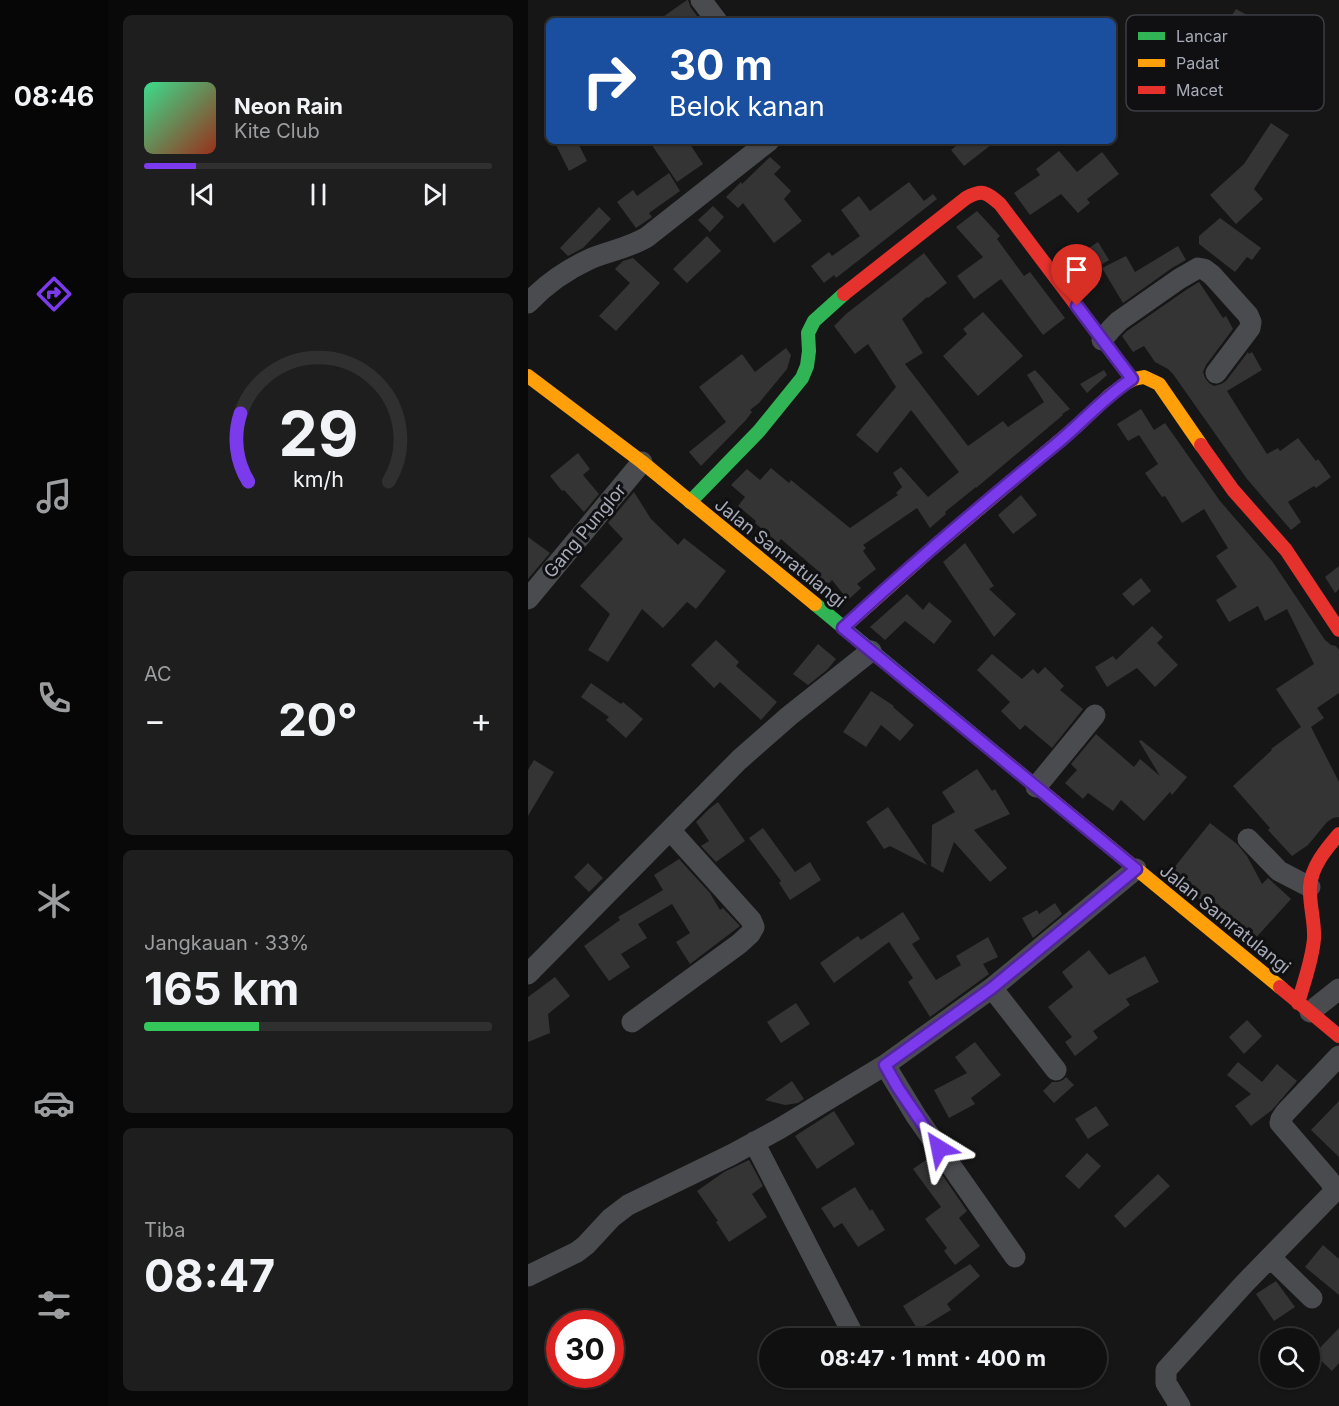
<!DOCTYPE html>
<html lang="id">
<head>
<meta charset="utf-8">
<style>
	:root { --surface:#101010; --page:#1e1e1e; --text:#f1f3f6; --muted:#9c9d9f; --line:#303030; --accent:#7c3aed }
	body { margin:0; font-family:Inter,sans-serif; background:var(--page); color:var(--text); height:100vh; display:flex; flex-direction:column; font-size:22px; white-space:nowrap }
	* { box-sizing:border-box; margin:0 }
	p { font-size:20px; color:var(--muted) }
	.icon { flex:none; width:33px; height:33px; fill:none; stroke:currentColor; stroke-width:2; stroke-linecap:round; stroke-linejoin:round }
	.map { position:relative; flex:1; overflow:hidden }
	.details { display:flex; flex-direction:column; gap:15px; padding:15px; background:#090909; width:420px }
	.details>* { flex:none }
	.banner { position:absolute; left:18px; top:18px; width:570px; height:126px; border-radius:9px; box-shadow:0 2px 4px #0004,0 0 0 2px var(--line); background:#1a4fa0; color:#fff; overflow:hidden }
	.tools { position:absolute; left:732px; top:1328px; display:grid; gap:12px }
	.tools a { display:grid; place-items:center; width:60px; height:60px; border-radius:50%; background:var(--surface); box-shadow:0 2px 4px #0004,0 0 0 2px var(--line); font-size:30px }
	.speed { position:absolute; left:18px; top:1310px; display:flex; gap:12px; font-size:30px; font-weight:700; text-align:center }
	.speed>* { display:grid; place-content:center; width:78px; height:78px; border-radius:50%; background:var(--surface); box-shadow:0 2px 4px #0004,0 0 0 2px var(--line); line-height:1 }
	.speed .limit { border:9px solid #d22; background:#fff; color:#111 }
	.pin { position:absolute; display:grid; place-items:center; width:51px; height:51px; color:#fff; margin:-62px -26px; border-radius:50% 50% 50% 0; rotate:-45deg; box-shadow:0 0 6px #0007 }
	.pin .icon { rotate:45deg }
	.me { position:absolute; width:66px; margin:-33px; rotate:325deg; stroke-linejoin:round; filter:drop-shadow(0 0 4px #0008) }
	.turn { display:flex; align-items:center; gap:21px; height:126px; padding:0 24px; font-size:27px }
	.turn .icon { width:78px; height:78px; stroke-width:2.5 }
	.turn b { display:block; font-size:42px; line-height:51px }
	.big { font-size:45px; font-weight:700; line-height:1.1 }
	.details .card { flex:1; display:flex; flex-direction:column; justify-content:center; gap:9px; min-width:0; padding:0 21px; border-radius:9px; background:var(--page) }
	.details .dial { align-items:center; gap:0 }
	.dial svg { height:156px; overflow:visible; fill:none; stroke:var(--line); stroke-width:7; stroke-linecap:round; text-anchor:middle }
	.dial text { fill:var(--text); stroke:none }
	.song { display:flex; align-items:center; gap:18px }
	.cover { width:72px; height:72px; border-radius:9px; background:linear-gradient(135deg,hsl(150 70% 55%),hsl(10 70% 35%)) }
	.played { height:6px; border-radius:3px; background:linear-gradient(90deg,var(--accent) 15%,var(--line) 15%) }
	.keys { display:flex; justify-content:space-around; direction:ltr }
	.heat { display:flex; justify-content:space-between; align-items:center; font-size:33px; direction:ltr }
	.charge { height:9px; border-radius:4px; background:linear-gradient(90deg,#34c759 33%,var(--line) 0) }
	.trip { position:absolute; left:231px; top:1328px; width:348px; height:60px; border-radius:30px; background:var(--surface); box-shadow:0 2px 4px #0004,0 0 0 2px var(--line); font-weight:700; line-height:60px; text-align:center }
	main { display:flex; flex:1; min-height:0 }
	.tabs { display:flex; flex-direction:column; width:108px; justify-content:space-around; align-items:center; background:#060606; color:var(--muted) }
	.tabs .icon { width:42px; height:42px }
	.tabs .current { color:var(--accent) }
	.tabs b { font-size:27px; color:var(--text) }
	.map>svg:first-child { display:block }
	.building { fill:#343435 }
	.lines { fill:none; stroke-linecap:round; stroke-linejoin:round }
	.street { stroke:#4a4b4f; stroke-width:21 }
	.fast { stroke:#30b455; stroke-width:14 }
	.slow { stroke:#ff9f0a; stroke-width:14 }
	.jam { stroke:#e5322d; stroke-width:14 }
	.route-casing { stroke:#51269a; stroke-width:15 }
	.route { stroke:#7c3aed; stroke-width:10 }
	.labels { text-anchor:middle; stroke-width:6; stroke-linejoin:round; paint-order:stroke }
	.street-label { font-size:18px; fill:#a7abb7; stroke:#101012 }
	.key { fill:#101012; stroke:#3d3e44; stroke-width:1.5 }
	.key-label { font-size:16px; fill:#a7abb7 }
</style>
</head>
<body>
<main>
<nav class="tabs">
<b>08:46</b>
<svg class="icon current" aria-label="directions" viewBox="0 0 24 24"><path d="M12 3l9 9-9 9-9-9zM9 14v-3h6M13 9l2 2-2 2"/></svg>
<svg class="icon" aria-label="music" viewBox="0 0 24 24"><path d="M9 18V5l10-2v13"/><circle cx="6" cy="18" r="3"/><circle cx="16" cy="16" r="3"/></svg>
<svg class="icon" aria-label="phone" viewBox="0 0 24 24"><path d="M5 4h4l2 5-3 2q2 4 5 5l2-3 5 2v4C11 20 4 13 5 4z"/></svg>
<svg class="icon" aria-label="climate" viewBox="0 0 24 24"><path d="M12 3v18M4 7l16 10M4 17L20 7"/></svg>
<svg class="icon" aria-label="car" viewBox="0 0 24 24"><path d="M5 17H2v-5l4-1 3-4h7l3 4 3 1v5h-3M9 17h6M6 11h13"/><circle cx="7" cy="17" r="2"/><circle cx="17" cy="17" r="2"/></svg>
<svg class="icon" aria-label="filters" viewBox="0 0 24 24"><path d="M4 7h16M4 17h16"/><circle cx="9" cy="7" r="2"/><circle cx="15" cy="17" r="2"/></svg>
</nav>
<section class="details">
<div class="card">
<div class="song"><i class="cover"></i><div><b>Neon Rain</b><p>Kite Club</p></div></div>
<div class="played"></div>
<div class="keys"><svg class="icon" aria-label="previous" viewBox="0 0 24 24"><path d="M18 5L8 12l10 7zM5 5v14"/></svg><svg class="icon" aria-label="pause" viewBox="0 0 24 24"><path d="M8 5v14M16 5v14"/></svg><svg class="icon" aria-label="next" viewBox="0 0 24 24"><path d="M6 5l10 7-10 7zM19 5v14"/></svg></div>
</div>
<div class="card dial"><svg viewBox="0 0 100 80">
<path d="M14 69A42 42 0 1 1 86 69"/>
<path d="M14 69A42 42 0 0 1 10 34" stroke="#7c3aed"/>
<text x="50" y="56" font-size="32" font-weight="700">29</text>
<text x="50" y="72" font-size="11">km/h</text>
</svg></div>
<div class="card"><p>AC</p>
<div class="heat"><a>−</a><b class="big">20°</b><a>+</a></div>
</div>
<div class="card"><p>Jangkauan · 33%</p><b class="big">165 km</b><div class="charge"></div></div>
<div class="card"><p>Tiba</p><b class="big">08:47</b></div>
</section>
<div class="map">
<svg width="811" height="1406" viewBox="0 0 811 1406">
	<rect width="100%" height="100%" fill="#161616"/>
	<path class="building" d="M159,0H160L163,8L173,21H129Z
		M708,9L735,24L727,39L699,23Z
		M743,123L761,135L726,189L735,199L708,224L682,195L716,164Z
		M26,141H49L59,161L41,171Z
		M121,141H160L175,164L149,182Z
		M434,141H468L436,166L423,150Z
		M531,151L549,172L574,152L591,174L559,199L562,203L550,213L533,194L502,215L486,193L512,175L508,169Z
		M242,157L253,167L246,174L263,191L256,199L274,221L246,243L215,203L210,208L198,197L213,182L214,184Z
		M141,173L152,191L121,213L124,217L108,228L89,202L105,190L109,196Z
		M381,182L396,201L405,194L409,199L308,278L306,275L296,283L283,266L301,252L304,256L332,236L313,210L331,196L342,211Z
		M185,206L196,217L182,232L170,220Z
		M71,207L83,219L55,248L40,256L32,248Z
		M449,211L472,236L469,239L496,276L502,272L537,318L515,335L473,279L446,299L429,276L455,257L428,227Z
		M692,218L733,248L724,260L719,257L707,272L671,244V236Z
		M179,236L193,251L159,283L145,269Z
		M570,242L581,260L564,270L553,253Z
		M650,246L658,260L644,268L595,303L574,268L598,256L607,272Z
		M396,253L419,283L400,298L399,297L374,319L395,353L377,364L440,446L475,421L480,427L516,402L499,375L507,370L542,409L534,414L535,415L448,488V487L417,512L418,514L402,528L389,508L335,545L338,548L335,551L348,569L329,584L333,588L320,600L304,580L299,585L287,572L289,570L253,539L250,543L227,523L228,521L210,506L217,497L203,485L219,469L232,480L243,468L261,483L263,480L322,528L370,495L368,493L374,487L365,473L373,467L400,497L431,472L383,410L349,453L328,435L368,387L340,344L327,354L306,326L318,314Z
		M105,258L132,283L88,331L71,316L102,283L87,269L95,261Z
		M671,282L695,318L698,316L705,329L678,365L675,372L677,378L681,383L686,386L693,384L698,381L720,352L721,354L724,352L734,370L699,391L714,415L739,454L750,448L752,451L770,438L788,461L790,459L803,477L788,488L786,486L760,502L773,522L763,530L719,479L645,374L640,369L627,362L616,346L605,352L594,336L599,331L658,290Z
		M455,312L495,356L450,396L415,356L439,334L435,329Z
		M258,348L263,355L259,369L231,403L222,410L224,412L218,420L173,466L161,452L198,422L171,387L214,354L227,372Z
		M576,370L579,375L559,393L552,384Z
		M613,409L626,430L637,423L692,501L744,561L797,640L803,645L808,646L811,650V693L789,708L796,718L783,727L811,782V817L805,818L799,822L780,845L764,856L740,830L742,828L705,786L744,750L743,749L773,727L748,689L786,664L759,609L737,621L730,606L701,622L688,600L709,587L688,556L700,548L676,509L654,523L637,496L634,497L617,473L630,464L611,435L600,441L589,424Z
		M50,453L62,469L55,475L71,494L56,512L36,490L34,491L22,476Z
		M106,492L123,519L150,545L156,538L198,571L168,609L159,602L135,628L114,609L80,662L60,650L82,614L52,586L95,539L80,523Z
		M493,495L509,515L485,534L470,515Z
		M0,537L22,553L0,579Z
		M437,543L466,586L461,589L488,614L466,637L415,562Z
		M811,566V589L807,593L797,577Z
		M613,578L623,591L605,606L594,594Z
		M379,594L395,610L401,602L424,621L406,644L377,621L357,640L342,627Z
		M624,626L635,637L629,643L650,665L627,687L609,668L579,687L567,667L585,656L588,660Z
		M188,640L211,662L208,666L249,702L233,720L192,682L186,688L163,665Z
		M290,644L308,659L299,670L280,685L265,674Z
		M464,654L494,679L505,669L510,674L517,667L536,686L532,690L555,709L524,748L497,725L492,730L473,711L482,702L449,670Z
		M63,683L93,704L95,702L115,719L98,738L78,720L81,717L53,697Z
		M343,691L366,706L365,707L386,725L372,741L353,725L338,747L315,732Z
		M568,734L606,767L612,759L632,776L611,741L613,740L659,777L644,795L642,792L616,821L593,800L585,811L560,793L555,799L537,783L549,770L543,764Z
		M6,760L26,772L0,816V770Z
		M449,769L464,791L467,789L482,814L446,830L479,868L462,882L426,842L415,873L403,866L404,825L427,812L414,792Z
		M190,802L217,841L188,862L173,846L181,841L168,822L181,809Z
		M360,807L399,865L362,846L356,849L338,822Z
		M682,823L709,844L719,856L734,884L740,878L763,899L724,942L700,922L702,919L675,902L641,874Z
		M235,828L267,872L282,862L293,880L262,900L251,883L253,881L221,838Z
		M151,859L182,893L192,910L195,908L212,926L162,964L148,942L162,933L144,904L110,924L119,938L93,954L102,967L81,981L56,946L92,920L90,917L135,890L126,875Z
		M60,863L75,878L61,892L46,877Z
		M527,903L534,914L505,938L494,918L509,910L511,914Z
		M375,912L392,939L384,944L408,980L433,965L428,956L460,937L470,957L455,964L461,974L402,1017L380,982L385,978L361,942L306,983L292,963L330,936L333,940Z
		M561,950L581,975L617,956L631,982L598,999L602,1005L565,1031L570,1038L547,1056L537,1042L544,1037L520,1007L545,987L534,972Z
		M27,977L42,996L20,1014L22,1033L0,1042V997Z
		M268,1003L282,1024L253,1043L239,1022Z
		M719,1020L734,1036L716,1054L701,1037Z
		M447,1042L473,1075L443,1098L447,1104L421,1118L406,1090L439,1073L427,1057Z
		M710,1062L734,1082L749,1064L769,1081L744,1110L723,1126L707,1106L723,1094L699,1075Z
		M538,1077L546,1085L526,1103L515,1091L524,1082H530L535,1080Z
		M264,1081L276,1099L270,1103L257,1105L237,1100Z
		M811,1101V1157L783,1130Z
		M568,1106L581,1125L560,1139L547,1119Z
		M306,1111L327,1144L289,1169L267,1136Z
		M559,1153L573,1166L551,1189L537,1176Z
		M402,1157L439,1211L431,1218L452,1246L427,1265L416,1251L419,1248L397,1219L413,1207L385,1169Z
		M221,1160L235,1186L224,1194L239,1217L201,1242L188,1222L190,1221L169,1191L196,1172Z
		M630,1174L642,1186L597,1228L586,1216Z
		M327,1187L342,1211L344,1209L357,1230L330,1247L314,1223L306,1228L293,1208Z
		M795,1245L811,1259V1295L777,1267Z
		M442,1264L452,1276L419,1304L423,1310L390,1330L375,1306Z
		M748,1281L767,1307L746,1321L728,1294Z
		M811,1328V1363L804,1371L786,1354Z"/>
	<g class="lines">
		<path class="street" d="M173,0L189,21
			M0,303C18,284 38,270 62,259C81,251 101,248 119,237L241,141
			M574,340L583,329L591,321L651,279L670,268L676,269L684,275L720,315L723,322L722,328L688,373
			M0,599L114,462
			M508,787L567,715
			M720,839L751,871L782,887
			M0,974L211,760L261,716L343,651
			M464,988L528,1070
			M782,1012L811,989
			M104,1022L211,944L222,934L226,927L223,920L142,830
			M226,1142L327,1338
			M487,1257L388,1116L357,1065L464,988L608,869
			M742,1257L784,1298
			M0,1276L49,1252L58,1245L83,1218L100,1205L203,1155L251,1129L357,1065
			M652,1406L638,1383V1370L716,1284L802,1196C807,1189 806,1187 801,1180L752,1123L753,1119L757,1113L811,1056"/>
		<path class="fast" d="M162,502L231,431L274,378L279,366L281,351L280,333L286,321L316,294
			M287,604L471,756"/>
		<path class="slow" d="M0,376L114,462L287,604
			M315,628L399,553L550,425L582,395L598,383L606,379L616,377L631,384L673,445
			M471,756L752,987"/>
		<path class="jam" d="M316,294L438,198C455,189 458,192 472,204L604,379
			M673,445L705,490L758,550L811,630
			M752,987L811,1036
			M770,1003C776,982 784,961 786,939C787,921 781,904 782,887C783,867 798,849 811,834"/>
	</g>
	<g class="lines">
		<g class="route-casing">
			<path id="route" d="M411,1148L370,1088L357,1065L464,988L608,869L315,628C384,564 455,504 527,445C553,424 576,397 604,379L549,306"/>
		</g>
		<use href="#route" class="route"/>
	</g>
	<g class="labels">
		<g class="street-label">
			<text transform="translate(57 531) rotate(-50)" y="6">Gang Punglor</text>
			<text transform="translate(252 553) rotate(39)" y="6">Jalan Samratulangi</text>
			<text transform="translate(697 919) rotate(39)" y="6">Jalan Samratulangi</text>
		</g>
	</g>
	<rect x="598" y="15" width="198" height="96" rx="9" class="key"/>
	<rect x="610" y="32" width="27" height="8" fill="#30b455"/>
	<rect x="610" y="59" width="27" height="8" fill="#ff9f0a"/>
	<rect x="610" y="86" width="27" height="8" fill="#e5322d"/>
	<g class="key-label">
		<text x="648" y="42">Lancar</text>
		<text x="648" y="69">Padat</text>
		<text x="648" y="96">Macet</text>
	</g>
</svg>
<div class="tools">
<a><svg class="icon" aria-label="search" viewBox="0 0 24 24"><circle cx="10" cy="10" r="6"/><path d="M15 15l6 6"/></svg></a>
</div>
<div class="speed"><div class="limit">30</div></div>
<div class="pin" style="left:549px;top:306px;background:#d93025"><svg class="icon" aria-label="arrive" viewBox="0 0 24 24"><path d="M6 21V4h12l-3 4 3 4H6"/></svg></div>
<svg class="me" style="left:411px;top:1148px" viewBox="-20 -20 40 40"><path d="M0-17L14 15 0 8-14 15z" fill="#7c3aed" stroke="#fff" stroke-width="4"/></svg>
<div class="trip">08:47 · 1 mnt · 400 m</div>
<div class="banner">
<div class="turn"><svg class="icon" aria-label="right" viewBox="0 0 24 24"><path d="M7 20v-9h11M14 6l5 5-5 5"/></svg><div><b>30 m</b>Belok kanan</div></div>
</div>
</div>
</main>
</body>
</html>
